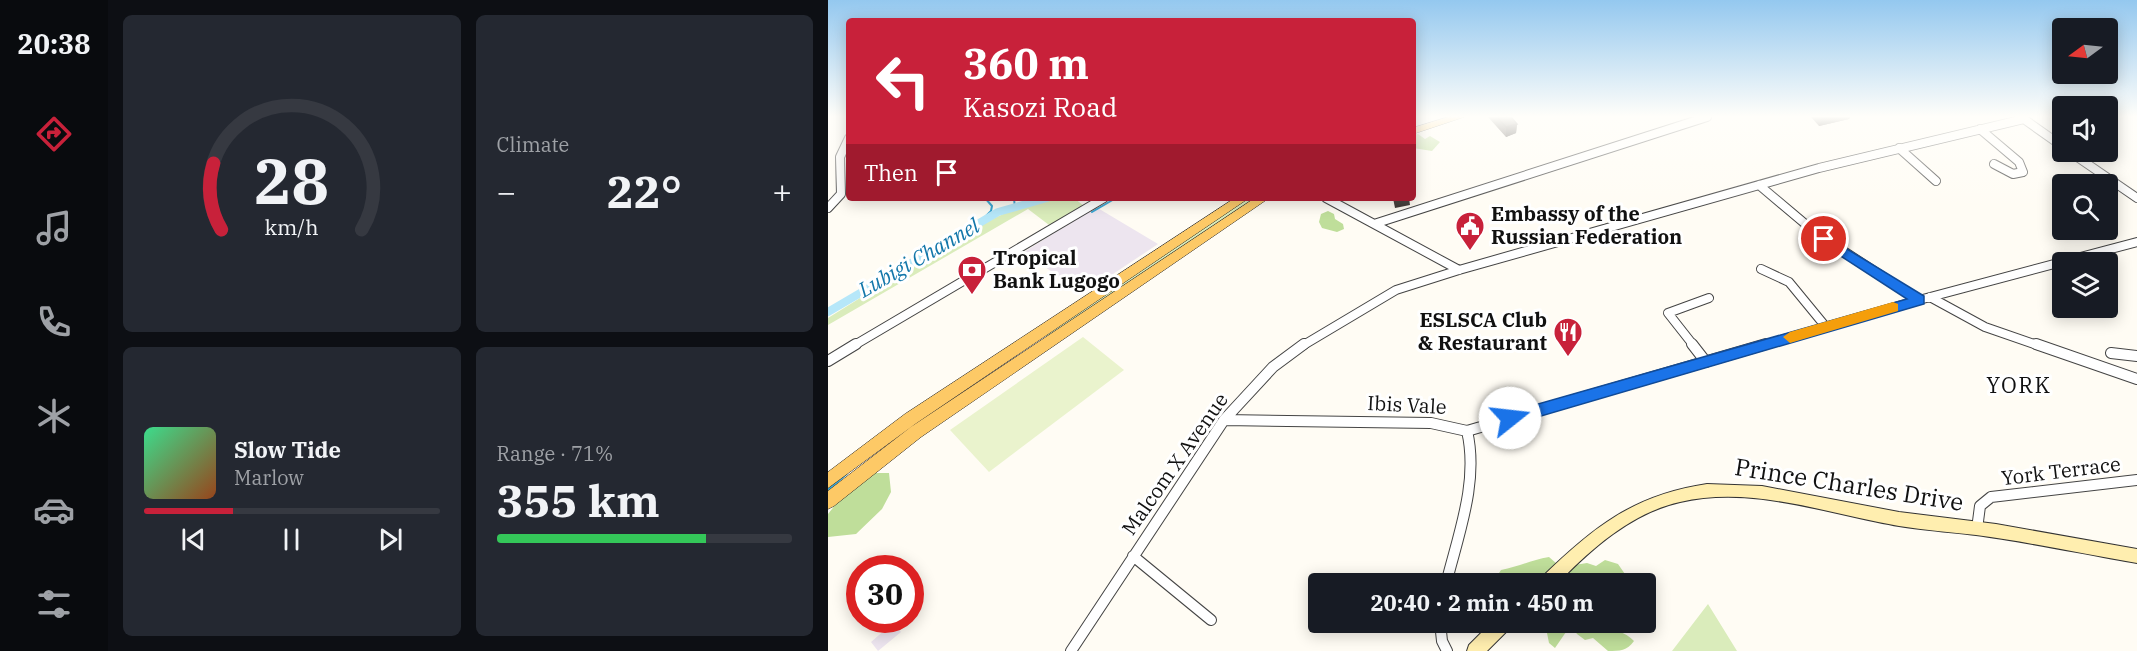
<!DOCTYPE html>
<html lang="en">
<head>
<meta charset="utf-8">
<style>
	:root { --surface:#171b24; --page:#242831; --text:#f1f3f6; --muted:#9ea1a6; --line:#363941; --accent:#c8213a }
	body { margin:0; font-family:"IBM Plex Serif",serif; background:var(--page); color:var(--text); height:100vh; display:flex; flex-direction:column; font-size:22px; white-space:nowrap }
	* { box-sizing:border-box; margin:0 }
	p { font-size:20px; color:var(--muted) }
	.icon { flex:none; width:33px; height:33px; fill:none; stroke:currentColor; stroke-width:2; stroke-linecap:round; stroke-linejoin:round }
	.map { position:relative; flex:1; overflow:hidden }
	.panel { display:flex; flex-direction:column; gap:15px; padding:15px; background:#0d0f14; width:720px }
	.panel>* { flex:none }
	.banner { position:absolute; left:18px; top:18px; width:570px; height:183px; border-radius:6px; box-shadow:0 3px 15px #0003; background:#c8213a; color:#fff; overflow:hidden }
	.needle { width:39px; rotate:255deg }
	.buttons { position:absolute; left:1224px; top:18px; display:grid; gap:12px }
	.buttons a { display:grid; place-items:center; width:66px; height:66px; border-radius:6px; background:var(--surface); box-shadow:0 3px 15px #0003; font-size:30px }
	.speed { position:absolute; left:18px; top:555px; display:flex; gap:12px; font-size:30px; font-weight:700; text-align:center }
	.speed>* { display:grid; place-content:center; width:78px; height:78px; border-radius:50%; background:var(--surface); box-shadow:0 3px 15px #0003; line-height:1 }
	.speed .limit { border:9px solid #d22; background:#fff; color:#111 }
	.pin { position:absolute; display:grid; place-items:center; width:51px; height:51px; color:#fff; margin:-26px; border:3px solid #fff; border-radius:50%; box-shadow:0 2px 6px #0007 }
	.me { position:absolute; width:66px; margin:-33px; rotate:74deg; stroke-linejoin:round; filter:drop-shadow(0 0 4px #0008) }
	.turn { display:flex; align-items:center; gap:21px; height:126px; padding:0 18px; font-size:27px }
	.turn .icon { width:78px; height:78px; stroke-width:2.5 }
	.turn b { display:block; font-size:42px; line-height:51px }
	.then { display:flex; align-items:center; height:57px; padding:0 18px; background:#0003; gap:12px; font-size:22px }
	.big { font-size:45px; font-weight:700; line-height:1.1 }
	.panel .card { flex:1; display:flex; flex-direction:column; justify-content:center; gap:9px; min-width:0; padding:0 21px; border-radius:9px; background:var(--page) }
	.panel .dial { align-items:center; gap:0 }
	.dial svg { height:156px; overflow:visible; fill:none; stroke:var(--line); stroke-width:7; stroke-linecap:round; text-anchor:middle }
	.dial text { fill:var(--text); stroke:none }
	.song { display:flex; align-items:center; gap:18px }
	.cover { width:72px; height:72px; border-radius:9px; background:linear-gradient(135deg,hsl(150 70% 55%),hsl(20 70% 35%)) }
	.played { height:6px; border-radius:3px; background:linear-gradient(90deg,var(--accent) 30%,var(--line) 30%) }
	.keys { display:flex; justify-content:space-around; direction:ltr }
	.heat { display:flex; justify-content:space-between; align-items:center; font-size:33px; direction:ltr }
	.charge { height:9px; border-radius:4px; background:linear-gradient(90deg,#34c759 71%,var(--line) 0) }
	.panel .tiles { flex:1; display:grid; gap:15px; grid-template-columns:repeat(2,1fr) }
	.trip { position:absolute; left:480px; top:573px; width:348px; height:60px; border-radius:6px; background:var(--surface); box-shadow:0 3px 15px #0003; font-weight:700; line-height:60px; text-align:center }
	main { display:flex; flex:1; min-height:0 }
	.dock { display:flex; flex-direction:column; width:108px; justify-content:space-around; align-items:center; background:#090b0e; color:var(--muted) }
	.dock .icon { width:42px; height:42px }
	.dock .current { color:var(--accent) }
	.dock b { font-size:27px; color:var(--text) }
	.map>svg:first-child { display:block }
	.industrial { fill:#ede5ef }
	.green { fill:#daecbb }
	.forest { fill:#bfde9a }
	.pitch { fill:#eaf3cd }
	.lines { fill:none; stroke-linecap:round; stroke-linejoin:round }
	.stream-far1 { stroke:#3aa6d3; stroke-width:2 }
	.stream { stroke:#3aa6d3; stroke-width:3 }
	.canal { stroke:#b6e7f9; stroke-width:8 }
	.street-far1-casing { stroke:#444; stroke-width:10 }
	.street-casing { stroke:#444; stroke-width:12 }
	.secondary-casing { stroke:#333; stroke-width:2 }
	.primary-casing { stroke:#222; stroke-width:1 }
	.street-far1 { stroke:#fff; stroke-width:8 }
	.street { stroke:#fff; stroke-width:10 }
	.secondary { fill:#ffeeaf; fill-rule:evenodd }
	.primary { fill:#fdc966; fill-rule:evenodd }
	.wall { fill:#4d4541 }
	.shaded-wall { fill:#3f3835 }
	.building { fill:#5a504c; stroke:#3f3835; stroke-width:1.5 }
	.route { fill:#1a73e8; stroke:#114b97; stroke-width:1.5 }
	.slow { fill:#f59e0b }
	.labels { text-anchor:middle; stroke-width:6; stroke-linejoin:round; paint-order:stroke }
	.poi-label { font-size:20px; font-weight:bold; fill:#111; stroke:#fff; text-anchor:start }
	.street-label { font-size:20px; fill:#111; stroke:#fff }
	.water-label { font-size:21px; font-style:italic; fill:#1377aa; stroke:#fff }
	.quarter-label { font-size:22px; letter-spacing:1.5px; fill:#111; stroke:#fff }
	.near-street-label { font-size:24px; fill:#111; stroke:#fff }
</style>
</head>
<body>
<main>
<nav class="dock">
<b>20:38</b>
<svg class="icon current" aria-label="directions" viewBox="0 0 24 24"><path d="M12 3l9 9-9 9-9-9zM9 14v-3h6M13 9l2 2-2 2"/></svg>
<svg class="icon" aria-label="music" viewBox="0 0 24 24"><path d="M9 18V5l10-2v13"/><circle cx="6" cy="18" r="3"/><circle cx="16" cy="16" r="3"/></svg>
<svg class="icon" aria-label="phone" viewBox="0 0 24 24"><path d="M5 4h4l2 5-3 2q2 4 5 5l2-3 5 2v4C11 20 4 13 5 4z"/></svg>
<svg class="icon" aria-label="climate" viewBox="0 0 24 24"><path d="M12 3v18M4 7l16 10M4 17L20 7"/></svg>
<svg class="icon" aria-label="car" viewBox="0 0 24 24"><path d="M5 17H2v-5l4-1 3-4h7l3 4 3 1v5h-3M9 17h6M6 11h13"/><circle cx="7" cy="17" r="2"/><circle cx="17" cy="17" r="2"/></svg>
<svg class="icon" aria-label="filters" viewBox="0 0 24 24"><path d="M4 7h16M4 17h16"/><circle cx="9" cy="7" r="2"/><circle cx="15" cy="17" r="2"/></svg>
</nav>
<section class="panel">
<div class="tiles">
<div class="card dial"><svg viewBox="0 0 100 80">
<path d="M14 69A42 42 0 1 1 86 69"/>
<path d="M14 69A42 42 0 0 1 10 35" stroke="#c8213a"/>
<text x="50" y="56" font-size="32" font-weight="700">28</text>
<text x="50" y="72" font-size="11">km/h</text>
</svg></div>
<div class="card"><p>Climate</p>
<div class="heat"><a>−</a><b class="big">22°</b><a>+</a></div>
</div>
<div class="card">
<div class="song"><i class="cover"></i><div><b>Slow Tide</b><p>Marlow</p></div></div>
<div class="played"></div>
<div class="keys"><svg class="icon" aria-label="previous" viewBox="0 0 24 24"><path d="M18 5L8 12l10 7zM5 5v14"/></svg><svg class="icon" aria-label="pause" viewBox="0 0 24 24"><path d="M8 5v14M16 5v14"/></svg><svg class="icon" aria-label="next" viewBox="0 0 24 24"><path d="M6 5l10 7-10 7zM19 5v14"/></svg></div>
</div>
<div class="card"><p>Range · 71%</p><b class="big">355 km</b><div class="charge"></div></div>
</div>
</section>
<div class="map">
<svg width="1309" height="651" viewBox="0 0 1309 651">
	<rect width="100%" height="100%" fill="#fffcf4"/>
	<path class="industrial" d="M268,207L330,244L255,294L196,252Z
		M65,623L73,632L50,651L43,642Z"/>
	<path class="green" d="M211,198H246L256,206L221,225L200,209L0,325V318C68,276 136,228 211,198Z
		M419,198H427L220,336H214Z
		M880,604L909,651H844Z"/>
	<path class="forest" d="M590,134L597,139L602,136L612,142L604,151L585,148V135Z
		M500,211L506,214L507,219L515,224L516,229L509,232L494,228L491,222L493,214Z
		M42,473H61L63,492L54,509L28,534L0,537V514L16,494Z
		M721,557L728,563L727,580L719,583H668L667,579L673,570C690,567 703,560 721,557Z
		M777,560L790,564L799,577L798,583L730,584V577L740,566L759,563L768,566Z
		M717,623H734L738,632L727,648L721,643Z
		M741,623H776C784,631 797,631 806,641C799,651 792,651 780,651L765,638L757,640L749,634Z"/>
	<path class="pitch" d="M255,337L296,370L161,472L122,430Z"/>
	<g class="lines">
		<path class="stream-far1" d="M186,198L187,209
			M264,212L288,198
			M152,222L163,211L164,206L157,198"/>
		<path class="stream" d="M0,490L18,474"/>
		<path class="canal" d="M0,312L170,212L219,198"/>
		<g class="street-far1-casing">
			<path id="street-far1" d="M1193,117L1234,146
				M1152,129L1191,162L1195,172L1185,174L1166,164
				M1071,148L1108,181
				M1242,152L1309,198
				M931,185L988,233L1091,300
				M498,198L631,270
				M0,208L13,194L12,157L21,138
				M546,224L879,117
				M933,269L961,282L998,327
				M1102,297L1157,327L1212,346
				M25,346L276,198
				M474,346L568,290L631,270L991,168L1196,119
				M866,346L840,313L881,298
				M932,346L1091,300L1309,242"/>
		</g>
		<g class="street-casing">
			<path id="street" d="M864,344L878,362
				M1208,344L1309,379
				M1283,353L1309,356
				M0,361L28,344
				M396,420L603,423L639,431C651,482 630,535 618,584
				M639,431L938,344
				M1149,529L1152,506L1163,497L1309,480
				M305,556L383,620
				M612,622L614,641L619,651
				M243,651L396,420L445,367L476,344"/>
		</g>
		<g class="secondary-casing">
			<path id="secondary" d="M879,484L934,486L1071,512L1168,524L1309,549V563C1255,554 1202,542 1148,535C1122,532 1097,530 1071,526C1000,514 925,485 852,502C803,513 763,549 729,584H709L712,579C764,528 805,495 879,484Z
				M664,622H684L682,628L659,651H639L641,645Z"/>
		</g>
		<g class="primary-casing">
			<path id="primary" d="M620,117H636L585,134V128Z
				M407,198H421L87,424L0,488V472L77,414Z
				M427,198H441L93,437L6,506L0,509V491L83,427Z"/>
		</g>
		<use href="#street-far1" class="street-far1"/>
		<use href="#street" class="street"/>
		<use href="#secondary" class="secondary"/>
		<use href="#primary" class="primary"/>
	</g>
	<path class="wall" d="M660,117H683L689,124L688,133L678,137Z
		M983,117H1022L1021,119L991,126Z"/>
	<path class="shaded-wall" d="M994,117H1022L1021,119L991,126Z
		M689,124L688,133L678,137V127Z
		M565,198H581L582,205L567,208Z"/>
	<path class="building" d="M669,117H683L689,124L678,127Z"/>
	<linearGradient id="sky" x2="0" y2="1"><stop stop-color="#94c8ef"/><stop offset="0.56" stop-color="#fffefa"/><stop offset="1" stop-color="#fffefa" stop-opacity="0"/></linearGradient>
	<rect width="1309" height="208" fill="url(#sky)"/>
	<path class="route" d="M996,235L1096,296V304L682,425L677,423L675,418L682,412L1079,299L991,242L990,239Z"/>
	<path class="slow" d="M1065,302L1070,304V311L962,343L955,337L962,332Z"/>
	<defs>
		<g id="civic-pin" transform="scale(1.5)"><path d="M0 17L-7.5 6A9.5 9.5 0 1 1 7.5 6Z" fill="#c8213a" stroke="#fff"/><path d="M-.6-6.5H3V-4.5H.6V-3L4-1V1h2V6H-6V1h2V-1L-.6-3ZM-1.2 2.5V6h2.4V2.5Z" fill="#fff"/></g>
		<g id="bank-pin" transform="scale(1.5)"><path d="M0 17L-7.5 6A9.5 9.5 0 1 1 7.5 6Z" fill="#c8213a" stroke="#fff"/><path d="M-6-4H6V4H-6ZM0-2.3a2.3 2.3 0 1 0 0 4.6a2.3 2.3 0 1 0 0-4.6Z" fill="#fff"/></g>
		<g id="restaurant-pin" transform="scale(1.5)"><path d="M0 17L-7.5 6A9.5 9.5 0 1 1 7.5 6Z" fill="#c8213a" stroke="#fff"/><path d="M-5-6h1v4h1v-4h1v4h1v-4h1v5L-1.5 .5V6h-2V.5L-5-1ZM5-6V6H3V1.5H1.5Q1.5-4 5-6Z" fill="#fff"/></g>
	</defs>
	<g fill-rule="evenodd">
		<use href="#civic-pin" x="642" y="226"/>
		<use href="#bank-pin" x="144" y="270"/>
		<use href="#restaurant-pin" x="740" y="332"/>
	</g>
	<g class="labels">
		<g class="poi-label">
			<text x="663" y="221">Embassy of the<tspan x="663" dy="23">Russian Federation</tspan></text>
			<text x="165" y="265">Tropical<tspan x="165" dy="23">Bank Lugogo</tspan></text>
			<text x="719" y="327" text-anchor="end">ESLSCA Club<tspan x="719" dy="23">&amp; Restaurant</tspan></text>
		</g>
		<g class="street-label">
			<text transform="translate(579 405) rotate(3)" y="7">Ibis Vale</text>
			<text transform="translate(347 464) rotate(-55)" y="7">Malcom X Avenue</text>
			<text transform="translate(1233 471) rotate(-7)" y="7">York Terrace</text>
		</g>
		<g class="water-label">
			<text transform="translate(91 258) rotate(-30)" y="7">Lubigi Channel</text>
		</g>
		<g class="quarter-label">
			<text x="1191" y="393">YORK</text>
		</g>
		<g class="near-street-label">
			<text transform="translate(1021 485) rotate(9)" y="8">Prince Charles Drive</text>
		</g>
	</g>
</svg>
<div class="buttons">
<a><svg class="needle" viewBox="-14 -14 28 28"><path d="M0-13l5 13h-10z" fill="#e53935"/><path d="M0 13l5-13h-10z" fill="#9ea1a6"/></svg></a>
<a><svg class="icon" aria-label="sound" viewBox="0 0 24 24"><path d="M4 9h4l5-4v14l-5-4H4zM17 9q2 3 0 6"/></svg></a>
<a><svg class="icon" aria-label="search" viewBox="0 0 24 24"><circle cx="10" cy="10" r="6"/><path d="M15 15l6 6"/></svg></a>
<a><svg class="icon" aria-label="layers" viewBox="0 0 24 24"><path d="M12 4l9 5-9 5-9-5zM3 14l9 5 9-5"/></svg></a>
</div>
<div class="speed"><div class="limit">30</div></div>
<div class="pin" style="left:996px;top:239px;background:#d93025"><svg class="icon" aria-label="arrive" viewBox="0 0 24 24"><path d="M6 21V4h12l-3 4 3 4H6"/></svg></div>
<svg class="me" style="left:682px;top:418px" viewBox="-20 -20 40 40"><circle r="19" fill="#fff"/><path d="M0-13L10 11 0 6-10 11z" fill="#1a73e8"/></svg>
<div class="trip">20:40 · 2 min · 450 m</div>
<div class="banner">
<div class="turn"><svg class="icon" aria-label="left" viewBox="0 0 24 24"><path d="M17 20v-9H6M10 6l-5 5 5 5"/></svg><div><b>360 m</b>Kasozi Road</div></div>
<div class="then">Then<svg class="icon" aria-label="arrive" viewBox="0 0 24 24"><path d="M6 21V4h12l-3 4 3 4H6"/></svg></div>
</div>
</div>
</main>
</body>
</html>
